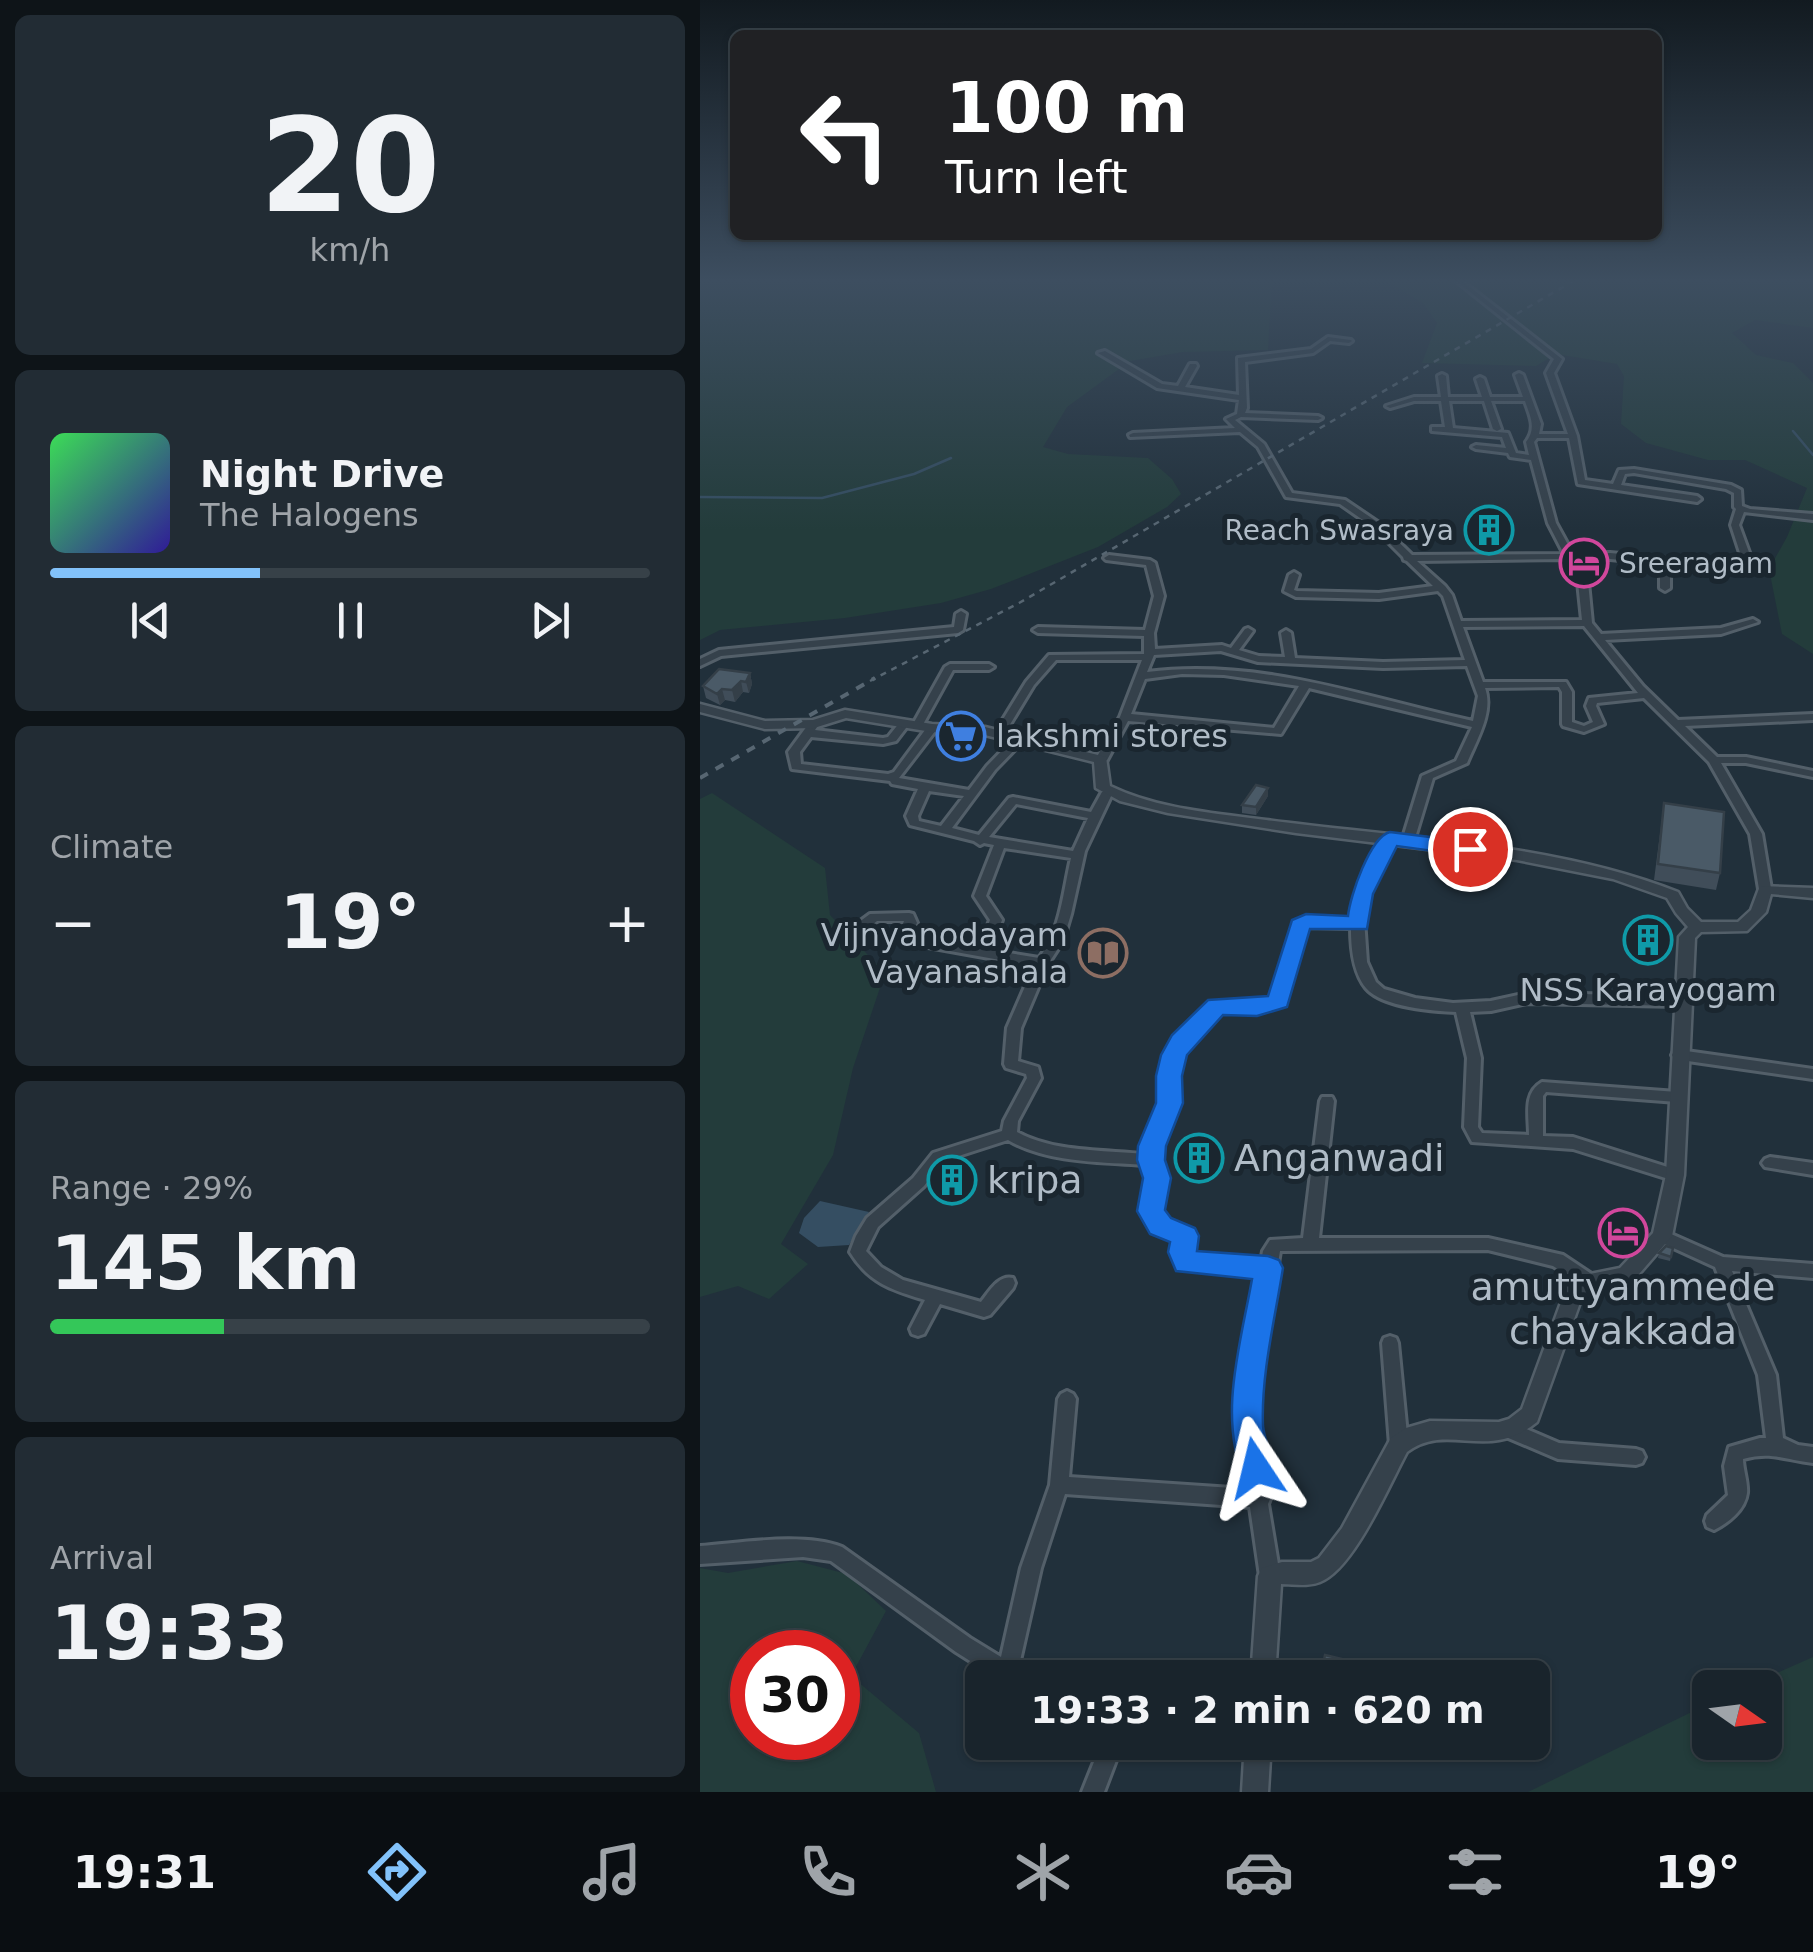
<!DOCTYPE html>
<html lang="en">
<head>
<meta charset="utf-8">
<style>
	:root { --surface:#19242c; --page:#222c34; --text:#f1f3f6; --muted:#9fa4a9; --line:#374148; --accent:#82c2fa }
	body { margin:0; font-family:"DejaVu Sans",sans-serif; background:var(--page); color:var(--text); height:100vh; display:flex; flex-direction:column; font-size:38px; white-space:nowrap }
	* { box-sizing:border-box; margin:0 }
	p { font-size:32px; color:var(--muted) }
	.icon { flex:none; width:55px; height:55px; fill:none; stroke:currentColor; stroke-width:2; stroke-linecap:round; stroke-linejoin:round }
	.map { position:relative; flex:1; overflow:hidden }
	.panel { display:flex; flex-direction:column; gap:15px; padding:15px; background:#0e1418; width:700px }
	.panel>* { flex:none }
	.hud { position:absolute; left:30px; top:30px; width:932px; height:210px; border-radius:15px; box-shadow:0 2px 8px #0004,0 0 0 2px var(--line); background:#202124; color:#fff; overflow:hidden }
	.needle { width:65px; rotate:104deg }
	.tools { position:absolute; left:992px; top:1670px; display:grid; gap:20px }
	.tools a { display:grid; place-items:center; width:90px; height:90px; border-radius:15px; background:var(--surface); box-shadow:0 2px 8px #0004,0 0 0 2px var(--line); font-size:50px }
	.speed { position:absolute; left:30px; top:1630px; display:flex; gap:20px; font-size:50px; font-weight:700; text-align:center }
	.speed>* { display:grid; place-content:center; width:130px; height:130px; border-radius:50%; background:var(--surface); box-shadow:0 2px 8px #0004,0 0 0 2px var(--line); line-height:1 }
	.speed .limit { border:15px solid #d22; background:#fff; color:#111 }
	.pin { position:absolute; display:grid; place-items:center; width:85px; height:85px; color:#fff; margin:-42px; border:5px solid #fff; border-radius:50%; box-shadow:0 2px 10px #0007 }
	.me { position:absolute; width:110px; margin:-55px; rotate:350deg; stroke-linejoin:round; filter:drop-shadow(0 0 8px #0008) }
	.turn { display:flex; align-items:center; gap:35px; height:210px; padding:0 50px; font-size:45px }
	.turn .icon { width:130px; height:130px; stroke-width:2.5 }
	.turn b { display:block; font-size:70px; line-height:85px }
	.big { font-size:75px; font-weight:800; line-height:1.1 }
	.panel .tile { flex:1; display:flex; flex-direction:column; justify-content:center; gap:15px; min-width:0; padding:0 35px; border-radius:15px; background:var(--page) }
	.panel .dial { align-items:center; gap:0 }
	.dial b { font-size:130px; line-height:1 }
	.song { display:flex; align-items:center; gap:30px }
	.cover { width:120px; height:120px; border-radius:15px; background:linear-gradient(135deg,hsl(130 70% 55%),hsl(250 70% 35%)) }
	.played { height:10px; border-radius:5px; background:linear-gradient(90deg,var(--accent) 35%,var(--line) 35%) }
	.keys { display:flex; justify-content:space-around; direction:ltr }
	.heat { display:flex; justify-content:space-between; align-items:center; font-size:55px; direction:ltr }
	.charge { height:15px; border-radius:8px; background:linear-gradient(90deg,#34c759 29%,var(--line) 0) }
	.trip { position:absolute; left:265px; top:1660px; width:585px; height:100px; border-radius:15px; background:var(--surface); box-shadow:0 2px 8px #0004,0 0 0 2px var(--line); font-weight:800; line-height:100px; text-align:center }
	.tabs { display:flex; height:160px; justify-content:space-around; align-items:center; background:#0a0e12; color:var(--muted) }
	.tabs .icon { width:70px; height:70px }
	.tabs .active { color:var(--accent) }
	.tabs b { font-size:45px; color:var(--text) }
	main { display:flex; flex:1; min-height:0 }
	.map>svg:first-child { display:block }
	.green { fill:#233c3b; fill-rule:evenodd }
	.water { fill:#354e62 }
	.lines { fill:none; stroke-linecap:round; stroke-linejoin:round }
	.stream { stroke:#354e62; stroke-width:2.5 }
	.minor-casing { stroke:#535f69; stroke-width:6 }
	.tertiary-casing { stroke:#535f69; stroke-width:5 }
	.minor { fill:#35414b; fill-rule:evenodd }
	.tertiary { fill:#35414b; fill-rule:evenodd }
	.rail-far1 { stroke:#576672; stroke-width:2.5; stroke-dasharray:6 6; stroke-linecap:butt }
	.rail { stroke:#576672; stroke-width:4; stroke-dasharray:9 9; stroke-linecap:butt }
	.wall { fill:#404d59 }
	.shaded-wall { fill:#343f48 }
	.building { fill:#4a5a67; stroke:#343f48; stroke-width:2.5 }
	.route { fill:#1a73e8; stroke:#114b97; stroke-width:2.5 }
	.labels { text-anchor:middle; stroke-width:10; stroke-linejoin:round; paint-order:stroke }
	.far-poi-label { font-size:28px; fill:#b0bcc7; stroke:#1a262f; text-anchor:end }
	.poi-label { font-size:32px; fill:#b0bcc7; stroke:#1a262f; text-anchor:start }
	.near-poi-label { font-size:38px; fill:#b0bcc7; stroke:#1a262f; text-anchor:start }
</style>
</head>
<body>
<main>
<section class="panel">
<div class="tile dial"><b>20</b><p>km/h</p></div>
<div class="tile">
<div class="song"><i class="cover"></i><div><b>Night Drive</b><p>The Halogens</p></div></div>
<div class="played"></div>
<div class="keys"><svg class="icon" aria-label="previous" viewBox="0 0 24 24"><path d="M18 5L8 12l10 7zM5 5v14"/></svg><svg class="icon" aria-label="pause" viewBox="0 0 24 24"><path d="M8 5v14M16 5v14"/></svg><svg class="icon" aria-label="next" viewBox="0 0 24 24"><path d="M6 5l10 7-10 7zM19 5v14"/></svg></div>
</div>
<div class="tile"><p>Climate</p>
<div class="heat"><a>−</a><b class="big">19°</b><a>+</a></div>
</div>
<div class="tile"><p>Range · 29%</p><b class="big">145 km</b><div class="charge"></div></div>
<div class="tile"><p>Arrival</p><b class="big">19:33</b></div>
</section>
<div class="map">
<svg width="1113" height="1792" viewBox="0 0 1113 1792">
	<rect width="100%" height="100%" fill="#21303b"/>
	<path class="green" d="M0,280H572L568,350L483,352L430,361L367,407L343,447L368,454L448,458L472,479L481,494L467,507L398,547L291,589L241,603L145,618L20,630L0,640Z
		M685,280L1113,281V328L1055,320L1032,333L1056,355L1093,363L1113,383V654L1082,634L1069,569L1087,537L1107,488L1045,460H1008L946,443L921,424L924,376L917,364L856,354L836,366L722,363L737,323L724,304Z
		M12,793L125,868L130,915L185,973L153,1068L133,1155L81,1244L108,1264L69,1299L38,1286L0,1297V799Z
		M97,1561L147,1574L186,1611L151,1676L219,1733L236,1792H0V1568L28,1573ZM52,1652H138V1738H52Z
		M1113,1657V1792H828L1010,1703V1742H1065V1688L1045,1687Z"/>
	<path class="water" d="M120,1201L169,1212L149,1245L118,1247L99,1233L104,1218Z"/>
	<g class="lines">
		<path class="stream" d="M1093,431L1113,455
			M0,497L122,498L214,474L251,458"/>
		<g class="minor-casing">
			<path id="minor" d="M755,280H761L862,359L854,373L877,436L885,480L913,484L919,470L934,469L1031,485L1041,490L1042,506L1050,509L1113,514V520L1044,512L1039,525L1054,566L1044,572L962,564L970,575V588L965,591L960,588V575L952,563L910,559H876L888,582L892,623L901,634L1021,628L1053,619L1058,622L1021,634L905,640L943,686L978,720L1113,714V720L985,726L1017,757H1046L1113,771V777L1046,763H1021L1062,834L1071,889L1069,892H1061L1059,889L1050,834L1009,762L944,698L897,703L896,706L904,724L884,732L863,726L862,724V692L859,687L785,688C794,712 776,741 767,763L733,778L714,841L708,845L702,841L722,776L756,761L772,727L609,688L581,734L428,721L407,760L401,763L395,760L420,717L442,660H356L334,685L303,736L299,737L294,734L326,682L349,655L444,654V636L338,633L333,630L338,627L445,630L454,596L446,565L406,560L404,558L409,555L450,560L455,563L464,596L454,633L455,649L522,645L531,648L545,629L548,628L553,631L539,650L559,656L585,657L581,633L586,630L591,633L595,658L683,662L765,660L743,596L738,591L679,599L596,597L584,591L589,575L594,572L599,575L594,590L597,591L679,593L733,586L707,561L704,560L703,557L673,527L640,504L586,497L558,447L540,432L430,437L429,435L433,433L535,428L526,419L537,414L539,400L457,388L398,353L405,351L462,384L478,386L490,364H496L497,366L485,387L539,395L538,358L611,349L628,337L651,340L652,341L649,343L630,341L613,353L545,362L547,408L545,413L618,416L622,418L618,420L541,417L535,420L564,444L592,493L645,500L679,523L712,555L864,554L848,523L831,460L810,457L808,453L776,449L772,447L776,445L806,448L802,437L732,431V427H745L741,401H714L690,408L686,406L714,397H741L738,376L742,374L746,376L748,397H782L776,379L780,377L784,379L790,397H823L815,375L819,373L823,375L841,424L839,434H868L846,373L854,359ZM749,401H784L793,429L797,431L801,429L791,401H825C830,416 837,428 826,442L829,455L816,453L808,433L753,428ZM837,438H869L878,484L997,502L1001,499L997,496L921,485L925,474L934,473L1026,489L1034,493V507L1036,509L1031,525L1044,565L910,553L873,554L856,523L834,442ZM866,559L878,582L882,620L761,621L752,595L745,586L717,561ZM884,626L938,693L889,698L886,706L893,722L884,726L872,722V692L866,682H783L763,627ZM521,651L558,662L683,668L767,666L778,696L773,721C663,697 561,658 447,672L454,655ZM482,674L524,675L599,686L574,728L431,714L445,679Z
				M261,611L266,614L263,630L258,633L21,656L0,666V659L19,650L254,627L256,614Z
				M250,664H289L294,667L289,670H253L221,728H213L212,726L245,667Z
				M114,721L119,724L115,730L183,738L188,737L200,722H208L209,724L196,741L183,744L111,737L100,752L101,764L188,774L194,772L228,726H236L237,728L236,730L199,778L269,790L287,766L316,736H324L325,738L324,740L295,770L252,828L279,835L309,798L313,797L391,812L402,792L406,791L412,794L385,851L371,914L363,941L348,964L321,1028L318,1061L338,1067L341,1078L318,1121L317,1132C353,1152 403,1150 444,1154L445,1146L462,1103L467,1055L476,1039L512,1003H556L572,998L595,922L606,918L651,920C654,888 669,865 684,838L690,834L696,838L670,888L664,919L667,962L676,982L684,989L715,998L753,1003L791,1001L827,993L981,996L986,998L988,1001L986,1004L981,1006L827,1003L791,1011L770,1012L781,1058L778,1127L782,1133L829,1135C829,1115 823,1093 842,1082L977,1092L982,1093L984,1097L982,1101L977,1102L846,1092L843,1096V1136L873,1137L980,1171L983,1175L980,1179L975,1181L873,1149L772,1142L764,1127L767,1058L756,1012C733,1011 682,1007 666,988C653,972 651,948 651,928L606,927L583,1004L557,1013L520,1011L486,1045L481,1055L476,1103L459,1146V1160L465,1171L460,1216L466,1222L491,1232L493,1236L492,1256L561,1262L563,1251L570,1240L603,1238L620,1101L622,1097H632L634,1101L619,1238H788L863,1255L896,1277L898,1282L896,1287L890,1289L853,1266L788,1250L580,1251L561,1370L556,1427L566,1492L570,1499L568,1504L580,1576L577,1583L570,1585L563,1583L560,1576L550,1507L365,1494L341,1568L319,1665L338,1671L341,1678H297L256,1652L131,1561L103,1557L0,1564V1546C42,1543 103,1532 142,1547L270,1638L301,1657L321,1568L350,1485L358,1399L361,1394L367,1391L373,1394L376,1399L369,1477L547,1489L538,1427L543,1370L559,1275L480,1267L475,1252L477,1239L454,1230L444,1218L449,1171L446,1165C402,1162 347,1163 308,1140L243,1161L224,1186L178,1227L166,1251L181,1267L203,1280L281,1302C289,1292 299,1274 313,1278L315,1283L313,1288L290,1315L284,1317L240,1304L224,1334L218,1336L212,1334L210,1329L225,1300C192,1290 169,1283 150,1252L156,1236L167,1218L213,1178L233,1153L302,1131L304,1121L327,1078L326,1074L306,1068L304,1064L307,1028L334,966L206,943L200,932L204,921H177L157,937H147L146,934L147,931L170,914L209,913L213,914L217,923L212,932L215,937L279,948L290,920L274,896L294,845L284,843L280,845L274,841L210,825L206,816L218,789L192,784L190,781L92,769L88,752L110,722ZM229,791L264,796L241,826L219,821L218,816ZM316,804L388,818L373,851L289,837ZM304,848L371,858C363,892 361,930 339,958L291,950L302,920L286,896Z
				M979,1050L1113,1069V1079L974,1059L972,1055L974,1051Z
				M1070,1157L1113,1163V1175L1065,1167L1062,1163L1065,1159Z
				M962,1230L1023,1257L1113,1264V1278L1032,1271L1076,1375L1083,1438L1098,1445L1113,1447V1463C1085,1460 1072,1451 1043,1459C1043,1470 1048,1482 1047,1493C1045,1510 1028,1523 1014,1530L1007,1527L1005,1521L1007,1515L1028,1495L1024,1466L1029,1447L1060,1438H1066L1058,1375L1015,1267L956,1240L954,1236L956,1232Z
				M690,1336L696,1338L698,1343L708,1445L705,1451L699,1453L693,1451L690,1445L682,1343L684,1338Z
				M812,1423L859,1443L936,1449L942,1451L945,1457L942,1463L936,1465L858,1459L806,1437L803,1431L806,1425Z
				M402,1742H423L404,1792H382Z"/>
		</g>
		<g class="tertiary-casing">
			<path id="tertiary" d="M0,704L65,721L113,720L145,710L232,724L285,727L406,757L410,786C457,809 514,813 566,820C699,838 852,842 978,892L987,908L1001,922H1038L1051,910L1060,886L1113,888V898L1071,894L1066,912L1047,931L1001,932L995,938L984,1175L972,1236L933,1281L895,1289L882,1297L837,1422C787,1463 749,1421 707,1452C689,1485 654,1569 620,1582C608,1587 594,1584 581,1584L575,1678H551L558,1576L562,1568L582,1562H611L619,1558L642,1528L691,1438L706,1428L730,1421L799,1422L809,1419L822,1409L867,1286L890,1274L920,1268L953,1233L966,1175L979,937L988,927L976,913L967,898L913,879L817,860L596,833L468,813L420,801L396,788L394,762L285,735L232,732L146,718L114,728L65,729L0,712Z
				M545,1742H571L568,1792H542Z"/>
		</g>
		<use href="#minor" class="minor"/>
		<use href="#tertiary" class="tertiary"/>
		<path class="rail-far1" d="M170,681L319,603L875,280"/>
		<path class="rail" d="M0,778L175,678"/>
	</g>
	<path class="wall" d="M50,673L52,684L49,693L43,692L35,702L25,700L20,705L6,698L3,686Z
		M568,796L556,815L542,813V805Z
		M964,803L1020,873L1016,890L954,880Z
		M939,925L960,938L958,946L936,942Z
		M410,950L406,958L396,957V953Z
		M512,1147V1155L508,1165L492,1161V1153Z
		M237,1175L265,1177L255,1189L239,1183Z
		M914,1215L938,1237L936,1246L909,1235Z
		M973,1248L970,1261L958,1258L959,1253Z"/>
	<path class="shaded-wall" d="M50,673L52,684L49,693L46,682Z
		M41,681L43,692L35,702L32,690Z
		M22,689L25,700L20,705L17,694Z
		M568,788V796L556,815V807Z
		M264,1169L265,1177L255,1189L254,1181Z"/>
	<path class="building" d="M19,669L50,673L46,682L41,681L32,690L22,689L17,694L3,686Z
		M556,785L568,788L556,807L542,805Z
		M964,803L1024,812L1020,873L958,864Z
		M939,925L961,928L960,938L938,934Z
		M399,944L409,946L406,954L396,953Z
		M495,1143L512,1147L508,1156L492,1153Z
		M248,1162L264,1169L254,1181L237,1175Z
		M914,1215L939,1222L938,1237L911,1226Z
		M966,1246L973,1248L971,1257L959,1253Z
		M625,1655L654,1662L651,1678H620Z"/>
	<linearGradient id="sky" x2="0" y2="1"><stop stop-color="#121a20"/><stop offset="0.53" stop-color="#3d4e60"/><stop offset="1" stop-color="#3d4e60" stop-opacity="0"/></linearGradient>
	<rect width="1113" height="530" fill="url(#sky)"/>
	<path class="route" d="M690,832L770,842L780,849L770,856L697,846L673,894L667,929H610L587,1007L557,1016L523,1015L487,1055L482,1076L483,1103L466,1146L465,1160L471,1178L465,1210L471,1218L495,1228L499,1236L497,1251L568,1256L579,1260L583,1268C575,1319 561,1374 563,1426C565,1445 576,1461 568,1479L556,1483L545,1479C517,1418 541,1342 552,1279L476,1271L468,1252L470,1242L450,1234L437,1211L443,1178L437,1160L438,1146L456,1103V1076L461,1055L472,1035L508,1000L568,996L592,920L606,914L648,916C650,896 670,837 690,832Z"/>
	<defs>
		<g id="building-ring" transform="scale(2.5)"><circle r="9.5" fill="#1a262f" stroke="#0f9aa8" stroke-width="1.5"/><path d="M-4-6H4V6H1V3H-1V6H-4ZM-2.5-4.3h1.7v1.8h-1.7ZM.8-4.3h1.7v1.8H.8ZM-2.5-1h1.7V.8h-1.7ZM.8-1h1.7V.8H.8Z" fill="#0f9aa8"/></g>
		<g id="hotel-ring" transform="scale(2.5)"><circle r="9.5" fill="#1a262f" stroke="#d1479c" stroke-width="1.5"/><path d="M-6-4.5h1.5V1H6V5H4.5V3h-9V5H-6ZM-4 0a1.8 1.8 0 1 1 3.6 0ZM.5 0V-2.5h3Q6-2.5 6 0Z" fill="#d1479c"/></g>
		<g id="supermarket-ring" transform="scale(2.5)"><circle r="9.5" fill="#1a262f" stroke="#3f7fe0" stroke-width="1.5"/><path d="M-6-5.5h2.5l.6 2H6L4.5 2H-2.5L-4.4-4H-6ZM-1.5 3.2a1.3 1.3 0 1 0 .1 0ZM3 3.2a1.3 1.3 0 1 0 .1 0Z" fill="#3f7fe0"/></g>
		<g id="library-ring" transform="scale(2.5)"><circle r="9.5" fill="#1a262f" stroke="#8d6e63" stroke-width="1.5"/><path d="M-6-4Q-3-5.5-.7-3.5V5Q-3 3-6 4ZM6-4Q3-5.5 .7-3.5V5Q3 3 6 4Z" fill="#8d6e63"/></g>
	</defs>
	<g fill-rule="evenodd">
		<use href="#building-ring" x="789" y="530"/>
		<use href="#hotel-ring" x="884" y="563"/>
		<use href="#supermarket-ring" x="261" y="736"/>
		<use href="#building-ring" x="948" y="940"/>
		<use href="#library-ring" x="403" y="953"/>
		<use href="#building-ring" x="499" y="1158"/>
		<use href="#building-ring" x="252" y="1180"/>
		<use href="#hotel-ring" x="923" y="1233"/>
	</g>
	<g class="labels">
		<g class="far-poi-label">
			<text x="754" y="540">Reach Swasraya</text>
			<text x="919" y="573" text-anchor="start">Sreeragam</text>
		</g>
		<g class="poi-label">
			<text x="296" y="747">lakshmi stores</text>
			<text x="368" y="946" text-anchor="end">Vijnyanodayam<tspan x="368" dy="37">Vayanashala</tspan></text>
			<text x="948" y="1001" text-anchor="middle">NSS Karayogam</text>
		</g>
		<g class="near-poi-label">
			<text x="534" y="1171">Anganwadi</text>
			<text x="287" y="1193">kripa</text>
			<text x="923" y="1300" text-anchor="middle">amuttyammede<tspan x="923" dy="44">chayakkada</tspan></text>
		</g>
	</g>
</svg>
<div class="tools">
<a><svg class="needle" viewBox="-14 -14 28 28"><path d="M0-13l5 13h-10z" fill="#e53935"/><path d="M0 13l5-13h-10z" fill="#9fa4a9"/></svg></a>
</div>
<div class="speed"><div class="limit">30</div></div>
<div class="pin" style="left:770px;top:849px;background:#d93025"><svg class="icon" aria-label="arrive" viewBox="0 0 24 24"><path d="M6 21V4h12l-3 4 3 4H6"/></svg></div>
<svg class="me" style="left:556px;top:1468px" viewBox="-20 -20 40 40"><path d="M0-17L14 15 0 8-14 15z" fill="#1a73e8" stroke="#fff" stroke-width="4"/></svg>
<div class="trip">19:33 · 2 min · 620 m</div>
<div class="hud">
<div class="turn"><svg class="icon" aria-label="left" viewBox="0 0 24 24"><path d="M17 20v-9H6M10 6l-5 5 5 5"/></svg><div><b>100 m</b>Turn left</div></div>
</div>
</div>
</main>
<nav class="tabs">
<b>19:31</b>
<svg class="icon active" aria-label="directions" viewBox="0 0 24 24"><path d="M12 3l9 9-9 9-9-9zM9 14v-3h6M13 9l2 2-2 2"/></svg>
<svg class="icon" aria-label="music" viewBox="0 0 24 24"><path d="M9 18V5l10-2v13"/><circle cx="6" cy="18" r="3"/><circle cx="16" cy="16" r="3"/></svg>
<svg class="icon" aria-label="phone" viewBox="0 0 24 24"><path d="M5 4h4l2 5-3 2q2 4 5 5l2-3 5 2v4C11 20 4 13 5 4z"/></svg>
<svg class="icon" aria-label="climate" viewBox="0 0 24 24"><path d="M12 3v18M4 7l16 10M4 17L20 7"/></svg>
<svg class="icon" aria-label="car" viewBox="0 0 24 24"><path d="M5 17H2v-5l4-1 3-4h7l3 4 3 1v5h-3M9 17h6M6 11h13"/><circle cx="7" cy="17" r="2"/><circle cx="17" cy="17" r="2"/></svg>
<svg class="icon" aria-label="filters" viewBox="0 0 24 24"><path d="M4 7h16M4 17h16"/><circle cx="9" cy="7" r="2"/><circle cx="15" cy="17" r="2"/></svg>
<b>19°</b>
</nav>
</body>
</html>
